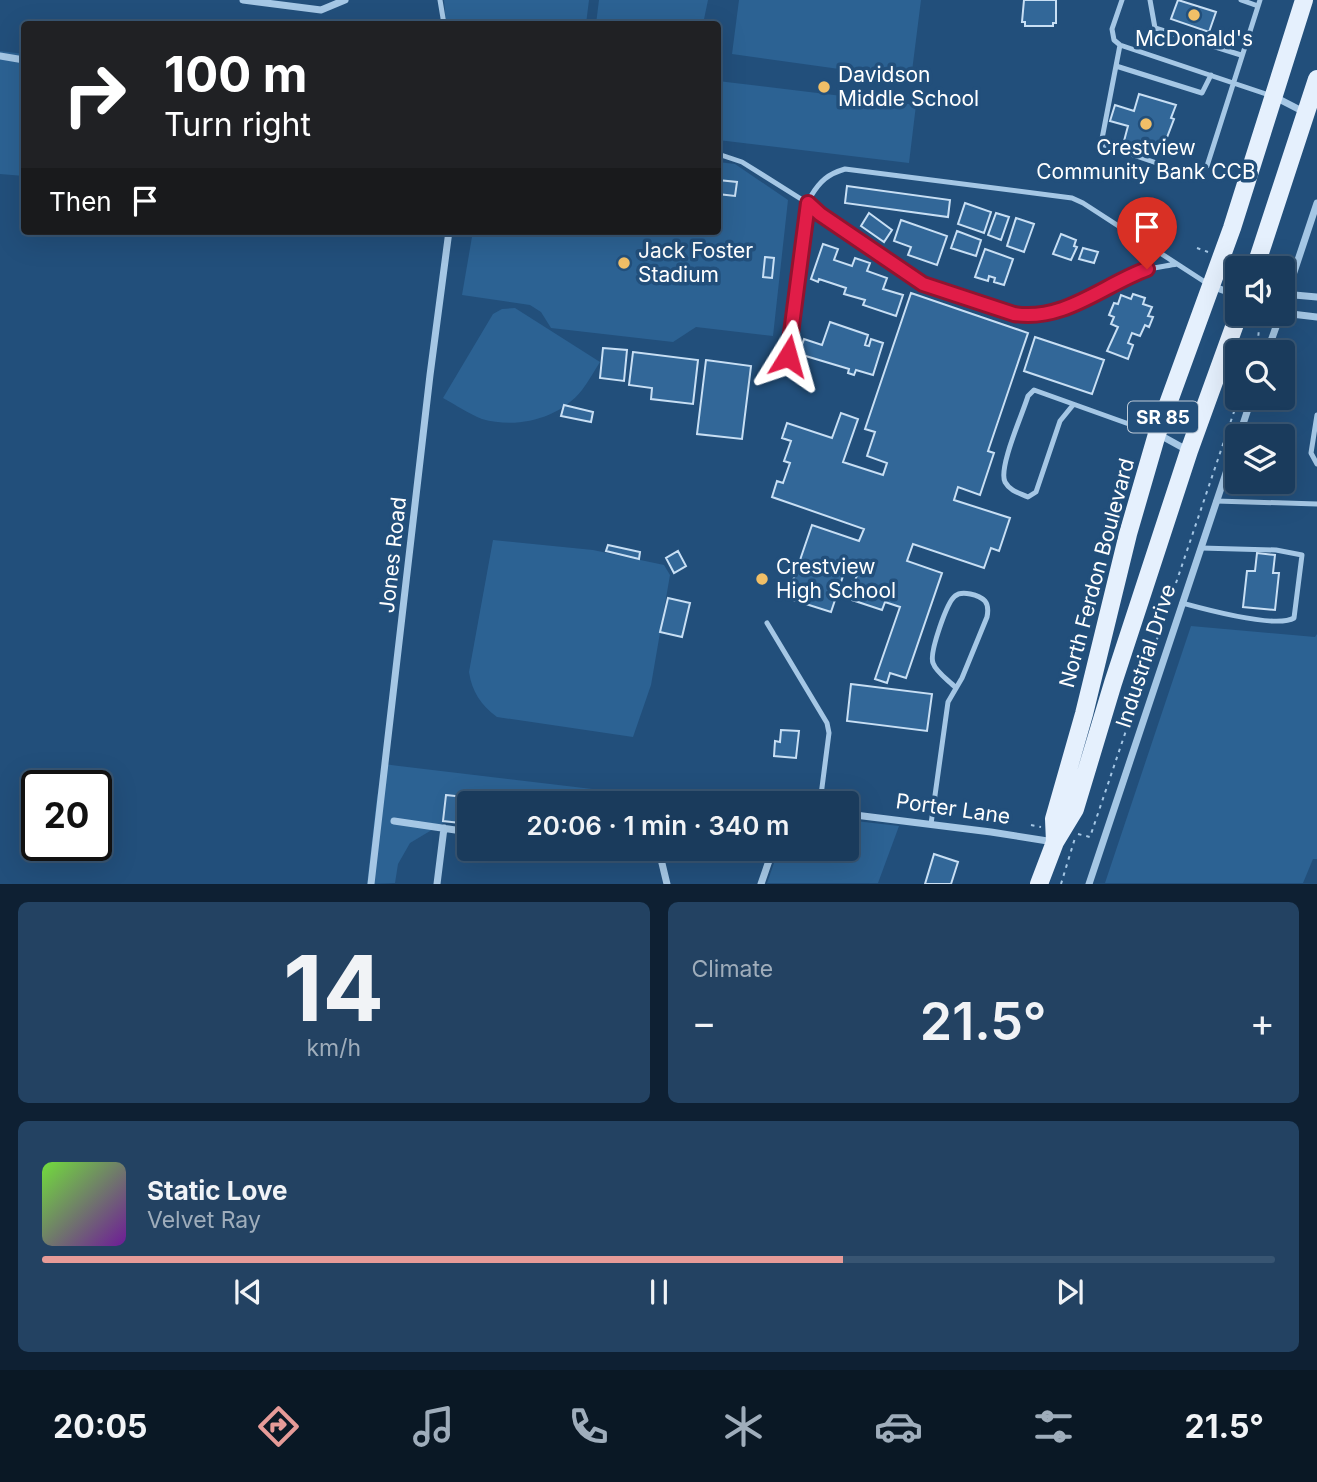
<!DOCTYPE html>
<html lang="en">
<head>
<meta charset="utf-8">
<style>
	:root { --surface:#1a3b5c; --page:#234262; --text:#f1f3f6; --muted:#9fadbb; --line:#385572; --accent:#e69b98 }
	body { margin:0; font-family:Inter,sans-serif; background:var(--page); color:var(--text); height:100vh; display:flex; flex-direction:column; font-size:26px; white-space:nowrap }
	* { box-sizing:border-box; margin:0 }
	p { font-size:23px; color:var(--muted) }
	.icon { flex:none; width:38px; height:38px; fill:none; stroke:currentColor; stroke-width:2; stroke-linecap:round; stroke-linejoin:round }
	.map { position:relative; height:884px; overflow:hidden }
	.details { display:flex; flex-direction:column; gap:18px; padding:18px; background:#0e2033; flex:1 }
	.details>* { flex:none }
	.hud { position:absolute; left:21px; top:21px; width:700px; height:214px; border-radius:7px; box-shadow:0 7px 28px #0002,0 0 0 2px var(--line); background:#202124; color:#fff; overflow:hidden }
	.controls { position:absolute; left:1225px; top:256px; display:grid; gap:14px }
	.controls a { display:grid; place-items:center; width:70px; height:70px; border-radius:7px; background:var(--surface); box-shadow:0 7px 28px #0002,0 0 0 2px var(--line); font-size:35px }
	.speed { position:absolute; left:21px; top:770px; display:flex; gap:14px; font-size:35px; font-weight:700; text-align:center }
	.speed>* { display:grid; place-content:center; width:91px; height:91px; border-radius:50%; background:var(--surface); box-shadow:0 7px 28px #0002,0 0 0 2px var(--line); line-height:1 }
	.speed .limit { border:4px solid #111; border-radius:10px; background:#fff; color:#111 }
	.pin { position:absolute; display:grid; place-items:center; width:60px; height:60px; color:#fff; margin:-72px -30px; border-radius:50% 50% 50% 0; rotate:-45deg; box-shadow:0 0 7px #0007 }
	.pin .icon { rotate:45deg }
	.me { position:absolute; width:77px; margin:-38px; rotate:8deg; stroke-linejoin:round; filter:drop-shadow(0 0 5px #0008) }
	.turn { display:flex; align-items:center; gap:24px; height:147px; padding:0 28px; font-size:32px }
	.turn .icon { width:91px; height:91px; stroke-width:2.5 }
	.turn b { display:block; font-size:49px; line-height:60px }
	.then { display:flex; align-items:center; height:66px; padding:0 28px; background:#0003; gap:14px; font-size:26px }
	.big { font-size:52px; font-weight:600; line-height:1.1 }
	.details .card { flex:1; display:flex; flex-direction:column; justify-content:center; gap:10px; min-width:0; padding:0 24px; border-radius:10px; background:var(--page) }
	.details .dial { align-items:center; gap:0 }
	.dial b { font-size:91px; line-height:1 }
	.song { display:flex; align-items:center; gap:21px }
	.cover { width:84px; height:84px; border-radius:10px; background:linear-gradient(135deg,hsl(100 70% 55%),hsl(280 70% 35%)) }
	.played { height:7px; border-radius:4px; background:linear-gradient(90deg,var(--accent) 65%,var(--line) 65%) }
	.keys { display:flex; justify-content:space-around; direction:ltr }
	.heat { display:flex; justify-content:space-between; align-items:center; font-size:38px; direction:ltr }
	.details .tiles { flex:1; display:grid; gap:18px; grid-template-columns:1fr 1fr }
	.card:last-child { grid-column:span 2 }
	.trip { position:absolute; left:457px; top:791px; width:402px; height:70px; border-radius:7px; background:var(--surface); box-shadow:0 7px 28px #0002,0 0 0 2px var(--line); font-weight:600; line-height:70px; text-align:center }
	.tab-bar { display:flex; height:112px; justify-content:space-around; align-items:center; background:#0a1825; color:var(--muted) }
	.tab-bar .icon { width:49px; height:49px }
	.tab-bar .active { color:var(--accent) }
	.tab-bar b { font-size:32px; color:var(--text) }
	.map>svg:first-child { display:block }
	.green { fill:#2c6293 }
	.building { fill:#326798; stroke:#c8dff4; stroke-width:2 }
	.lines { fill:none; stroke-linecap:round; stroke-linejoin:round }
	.path { stroke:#a5c7e5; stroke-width:2; stroke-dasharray:3.5 5; stroke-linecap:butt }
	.lane { stroke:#a5c7e5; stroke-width:5 }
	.street { stroke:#a5c7e5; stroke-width:7 }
	.primary { stroke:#e5f0fd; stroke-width:18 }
	.route-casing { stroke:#92132f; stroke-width:18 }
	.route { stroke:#e11d48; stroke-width:12 }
	.poi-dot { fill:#f1bf67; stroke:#224f7b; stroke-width:2.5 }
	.labels { text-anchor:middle; stroke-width:7; stroke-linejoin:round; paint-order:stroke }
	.shield { fill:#224f7b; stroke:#bdcad7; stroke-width:2 }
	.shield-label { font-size:19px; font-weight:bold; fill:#fff }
	.poi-label { font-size:21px; fill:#fff; stroke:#224f7b; text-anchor:start }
	.street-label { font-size:21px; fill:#fff; stroke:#224f7b }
</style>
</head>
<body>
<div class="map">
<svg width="1317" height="884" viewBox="0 0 1317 884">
	<rect width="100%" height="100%" fill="#224f7b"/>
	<path class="green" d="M444,0H589L586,24H446Z
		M599,0H708L703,24H596Z
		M739,0H921L911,79L732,54Z
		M0,51L24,54V176L0,174Z
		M718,81L916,105L909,163L718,140Z
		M718,162L735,164L788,200L773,336L696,327L673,342L551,328L541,312L530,305L462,295L473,231H718Z
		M515,308L600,362C594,371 589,381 582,390C559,419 517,429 482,419C469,414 456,405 443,398L493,314L502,309Z
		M493,540L593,550L664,565L670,575L651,685L633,737L497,717C481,705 472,692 469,672Z
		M1191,626L1315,637L1317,634V859H1313L1303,883H1105Z
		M384,764L399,766L710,803H469V823L445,822L410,843L398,864L395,883L367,884L377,797Z
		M847,820L899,826L878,883H767L779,849H847Z"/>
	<path class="building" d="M1024,0H1056V23H1053V26H1025V22H1022Z
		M1178,0L1216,12L1209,32L1171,19Z
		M1139,94L1176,105L1171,118L1174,119L1161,153L1124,141L1128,126L1110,121L1115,105L1134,111Z
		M718,180L737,182L735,196L718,194Z
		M847,186L950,200L948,217L845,203Z
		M965,203L991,212L984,233L958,224Z
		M869,213L892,230L884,242L861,226Z
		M996,213L1009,217L1001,240L988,235Z
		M1016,218L1034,224L1024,252L1007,246Z
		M901,220L947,236L937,265L908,255L911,247L894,241Z
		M957,231L981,240L976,256L951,248Z
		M1061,234L1076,240L1074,246L1077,247L1071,260L1053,254Z
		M823,244L838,249L834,260L852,266L855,258L870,263L867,271L887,278L883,289L903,295L896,316L863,305L865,300L844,294L846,288L819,279L818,282L811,279Z
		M1083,248L1098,252L1094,263L1079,259Z
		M985,249L1013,259L1004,285L994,282L995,278L989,276L988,281L975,277Z
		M765,257L774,258L772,278L763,277Z
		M911,293L1028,333L988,451L994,453L980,495L958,487L954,500L1010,518L999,551L991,548L984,568L913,544L907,561L942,573L906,678L890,673L887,683L875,679L900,607L885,602L882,610L849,599L858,572L846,567L831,612L787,598L812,525L859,541L864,529L772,497L777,481L783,483L790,463L784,461L791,441L782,438L787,423L832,438L841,413L858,419L843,462L883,475L887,463L867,456L875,432L865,429Z
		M1133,294L1145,298L1143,304L1152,307L1148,316L1153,317L1149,327L1145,325L1140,336L1132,333L1128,343L1133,345L1128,359L1107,351L1118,327L1111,324L1114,317L1109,315L1114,303L1118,304L1121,295L1131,299Z
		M830,322L868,335L865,345L869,346L871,339L883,343L873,375L856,370L854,375L848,373L849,369L799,354L804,339L822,345Z
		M1035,337L1104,360L1092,394L1024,371Z
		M603,348L627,350L624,381L600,378Z
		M633,352L698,360L693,404L651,399L652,388L629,385Z
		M706,360L751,366L742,439L697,434Z
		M564,405L593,412L591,422L561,416Z
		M608,545L640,552L639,559L606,551Z
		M678,551L686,566L674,573L666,558Z
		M1257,553L1275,555L1273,573H1279L1275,610L1243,607L1247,571H1255Z
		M668,598L690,603L682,637L660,632Z
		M851,684L932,694L927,731L847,721Z
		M781,730L799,731L796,758L774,756L775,741L780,742Z
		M446,795L492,800V803H469V824L443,821Z
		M724,849H742L740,856L723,851Z
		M934,854L958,862L951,884H925Z"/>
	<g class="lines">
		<path class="path" d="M1197,248L1208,252
			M1254,352L1258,341L1260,313
			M1031,825L1041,827
			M1078,834L1090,837L1239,397
			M1061,884L1075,838"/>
		<path class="lane" d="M440,0L444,24
			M1122,0L1112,29L1114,40L1120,45L1269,95
			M1150,0L1155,28L1241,55
			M1241,0L1258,6
			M1120,45L1101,144L1183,172L1199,171L1207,166L1260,0
			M1116,66L1202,93L1211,75
			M718,154L742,162L809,204
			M1177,264C1161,267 1145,268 1130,275C1091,292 1059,321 1014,315L923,284L820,214L814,207L811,196C820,181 828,174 845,169L1072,198L1083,203L1208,284
			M788,356L808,203
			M1073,405L1060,421L1036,492L1028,497C1019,493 1010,491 1005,482C998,468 1023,413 1028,396L1034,390L1154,433
			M1317,415L1311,453L1317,464
			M1216,501L1317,504
			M1182,603C1204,609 1276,629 1294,618L1302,555L1276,550L1201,548
			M767,623L827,723L829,733L820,803
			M931,824L948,702L962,678L987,617C988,612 989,606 985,601C979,595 962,590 955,596C947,602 929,653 933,663C936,672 948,680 955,687"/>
		<path class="street" d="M243,0L321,10L345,0
			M0,56L24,60
			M1273,96L1306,113
			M1211,286L1237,295
			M1287,293L1317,203
			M1283,294L1317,297
			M1283,313L1317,317
			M1267,352L1281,313
			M1158,434L1187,450
			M1239,436L1252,397
			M847,814L991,832L1054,842
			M394,821L469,832
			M606,849L660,855L667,884
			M371,884L430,375L449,231
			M437,884L444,828
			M761,884L773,849
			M1089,884L1237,440"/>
		<path class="primary" d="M1255,268L1317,79
			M1055,842L1054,819L1084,714L1128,534L1157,434L1232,228L1304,0
			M1039,884L1055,842L1075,809L1113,683L1189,451L1239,313"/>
	</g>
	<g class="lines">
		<g class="route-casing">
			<path id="route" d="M788,356L808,203L820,214L923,284L1014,314C1064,322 1103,285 1147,269"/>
		</g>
		<use href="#route" class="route"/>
	</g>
	<g class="poi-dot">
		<circle cx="1194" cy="15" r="7"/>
		<circle cx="824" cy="87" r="7"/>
		<circle cx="1146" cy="124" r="7"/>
		<circle cx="624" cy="263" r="7"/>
		<circle cx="762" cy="579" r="7"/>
	</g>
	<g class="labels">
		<rect class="shield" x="1128" y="401.5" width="70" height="31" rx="5"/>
		<g class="shield-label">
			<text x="1163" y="424">SR 85</text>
		</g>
		<g class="poi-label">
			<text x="1194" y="46" text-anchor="middle">McDonald's</text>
			<text x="838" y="82">Davidson<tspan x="838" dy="24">Middle School</tspan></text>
			<text x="1146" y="155" text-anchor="middle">Crestview<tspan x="1146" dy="24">Community Bank CCB</tspan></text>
			<text x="638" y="258">Jack Foster<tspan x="638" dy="24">Stadium</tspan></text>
			<text x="776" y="574">Crestview<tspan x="776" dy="24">High School</tspan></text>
		</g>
		<g class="street-label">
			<text transform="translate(393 555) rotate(-84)" y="7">Jones Road</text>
			<text transform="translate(1097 573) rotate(-75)" y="7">North Ferdon Boulevard</text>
			<text transform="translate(1146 656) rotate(-72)" y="7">Industrial Drive</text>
			<text transform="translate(953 809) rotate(8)" y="7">Porter Lane</text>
		</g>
	</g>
</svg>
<div class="controls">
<a><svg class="icon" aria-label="sound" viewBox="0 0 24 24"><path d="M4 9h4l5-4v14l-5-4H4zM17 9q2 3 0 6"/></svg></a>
<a><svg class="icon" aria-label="search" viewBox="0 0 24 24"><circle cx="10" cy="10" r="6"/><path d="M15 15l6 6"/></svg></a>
<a><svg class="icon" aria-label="layers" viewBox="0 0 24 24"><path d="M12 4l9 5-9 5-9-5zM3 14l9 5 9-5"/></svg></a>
</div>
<div class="speed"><div class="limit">20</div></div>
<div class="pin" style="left:1147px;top:269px;background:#d93025"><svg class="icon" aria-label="arrive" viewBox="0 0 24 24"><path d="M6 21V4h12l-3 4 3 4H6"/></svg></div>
<svg class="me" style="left:788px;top:356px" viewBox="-20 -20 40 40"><path d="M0-17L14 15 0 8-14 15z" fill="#e11d48" stroke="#fff" stroke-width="4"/></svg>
<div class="trip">20:06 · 1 min · 340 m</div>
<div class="hud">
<div class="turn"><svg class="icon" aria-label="right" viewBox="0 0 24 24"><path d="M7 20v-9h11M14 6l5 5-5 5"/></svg><div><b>100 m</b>Turn right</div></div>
<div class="then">Then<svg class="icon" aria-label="arrive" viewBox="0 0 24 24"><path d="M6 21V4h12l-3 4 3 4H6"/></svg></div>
</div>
</div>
<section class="details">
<div class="tiles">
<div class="card dial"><b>14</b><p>km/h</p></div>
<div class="card"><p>Climate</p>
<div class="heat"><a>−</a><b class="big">21.5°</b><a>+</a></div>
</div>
<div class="card">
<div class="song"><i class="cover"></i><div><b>Static Love</b><p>Velvet Ray</p></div></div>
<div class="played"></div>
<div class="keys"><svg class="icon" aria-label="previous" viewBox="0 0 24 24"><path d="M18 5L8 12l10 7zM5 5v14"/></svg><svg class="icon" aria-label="pause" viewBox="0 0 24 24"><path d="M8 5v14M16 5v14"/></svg><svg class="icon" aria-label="next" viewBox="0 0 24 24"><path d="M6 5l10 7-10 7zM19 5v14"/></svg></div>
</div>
</div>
</section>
<nav class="tab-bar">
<b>20:05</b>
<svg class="icon active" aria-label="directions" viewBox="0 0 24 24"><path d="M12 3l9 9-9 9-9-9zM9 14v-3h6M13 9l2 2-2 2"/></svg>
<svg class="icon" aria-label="music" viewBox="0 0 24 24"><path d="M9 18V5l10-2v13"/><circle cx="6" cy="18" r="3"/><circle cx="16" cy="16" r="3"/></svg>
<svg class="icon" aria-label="phone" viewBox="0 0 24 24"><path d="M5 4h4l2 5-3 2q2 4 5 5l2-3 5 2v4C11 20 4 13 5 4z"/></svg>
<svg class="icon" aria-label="climate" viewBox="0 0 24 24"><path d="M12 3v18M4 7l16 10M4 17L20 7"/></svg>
<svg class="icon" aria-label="car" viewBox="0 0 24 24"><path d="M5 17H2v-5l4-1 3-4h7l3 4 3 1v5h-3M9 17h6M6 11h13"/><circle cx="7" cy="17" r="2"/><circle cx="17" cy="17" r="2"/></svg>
<svg class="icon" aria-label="filters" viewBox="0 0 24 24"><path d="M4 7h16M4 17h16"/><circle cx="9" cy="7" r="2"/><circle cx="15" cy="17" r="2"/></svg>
<b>21.5°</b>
</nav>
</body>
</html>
